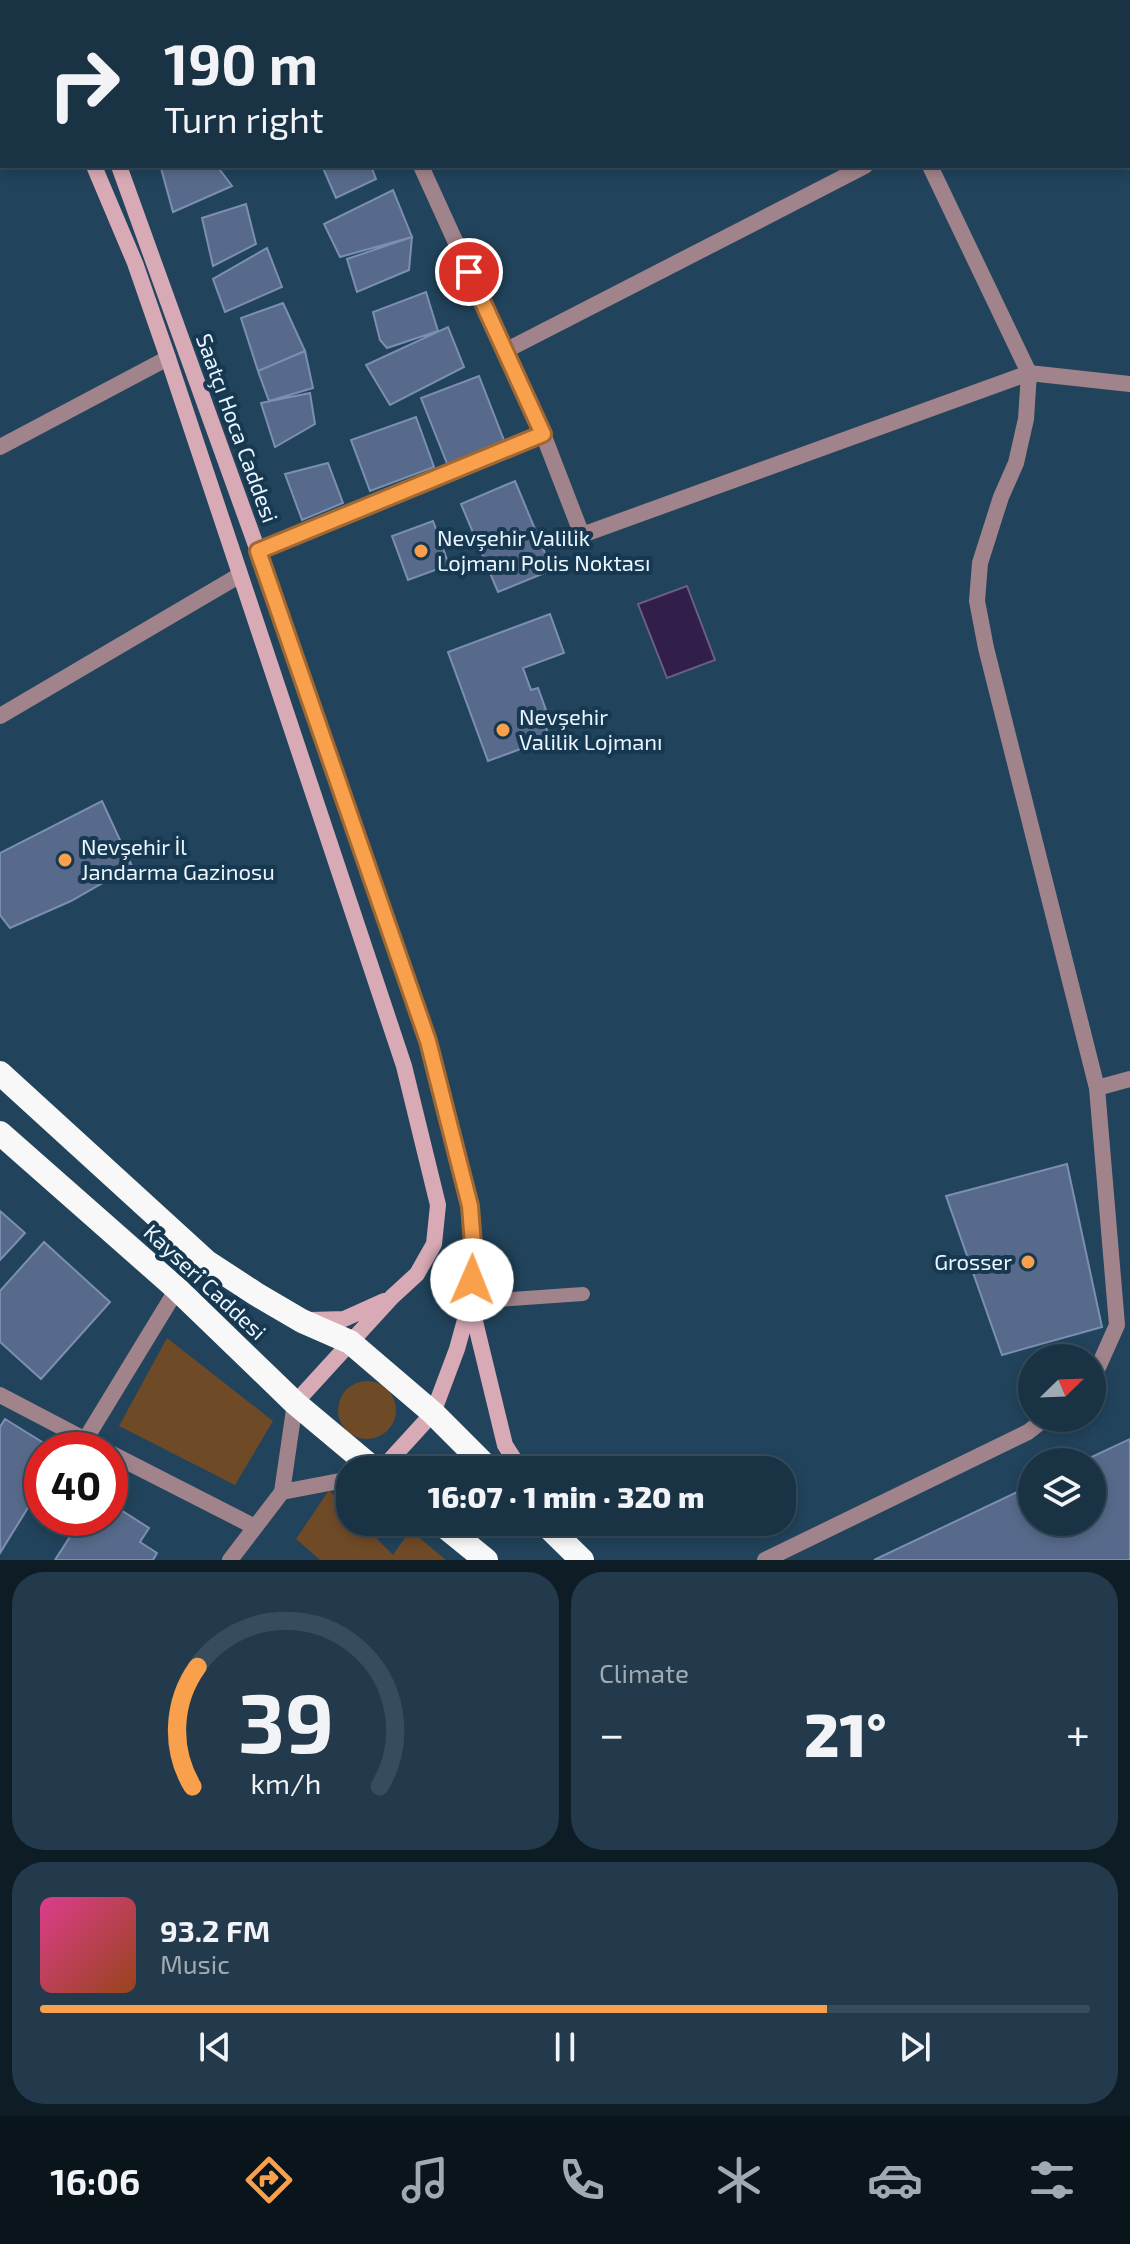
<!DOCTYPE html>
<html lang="en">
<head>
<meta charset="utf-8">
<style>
	:root { --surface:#193244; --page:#223a4b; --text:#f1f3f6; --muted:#9faab2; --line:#374d5d; --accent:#f8a04b }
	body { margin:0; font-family:"Exo 2",sans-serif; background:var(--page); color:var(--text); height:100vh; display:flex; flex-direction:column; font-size:30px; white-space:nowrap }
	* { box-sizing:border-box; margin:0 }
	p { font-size:26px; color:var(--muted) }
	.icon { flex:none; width:44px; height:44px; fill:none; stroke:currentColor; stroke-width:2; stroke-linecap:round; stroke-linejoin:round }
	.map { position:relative; height:1560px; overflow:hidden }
	.sheet { display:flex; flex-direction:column; gap:12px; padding:12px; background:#0e1c25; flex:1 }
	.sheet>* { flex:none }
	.banner { position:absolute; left:0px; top:0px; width:1130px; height:168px; box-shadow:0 4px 12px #0003,0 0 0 2px var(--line); background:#193244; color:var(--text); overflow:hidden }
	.needle { width:52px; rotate:67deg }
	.tools { position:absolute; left:1018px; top:1344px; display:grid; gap:16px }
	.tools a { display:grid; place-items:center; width:88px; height:88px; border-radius:50%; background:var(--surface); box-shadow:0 4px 12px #0003,0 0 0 2px var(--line); font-size:40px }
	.speed { position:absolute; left:24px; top:1432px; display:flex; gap:16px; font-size:40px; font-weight:700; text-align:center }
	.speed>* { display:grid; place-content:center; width:104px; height:104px; border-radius:50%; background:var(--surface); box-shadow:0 4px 12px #0003,0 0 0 2px var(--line); line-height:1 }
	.speed .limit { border:12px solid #d22; background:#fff; color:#111 }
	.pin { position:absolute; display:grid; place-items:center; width:68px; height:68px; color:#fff; margin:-34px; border:4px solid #fff; border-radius:50%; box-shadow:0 2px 8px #0007 }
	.me { position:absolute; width:88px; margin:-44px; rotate:1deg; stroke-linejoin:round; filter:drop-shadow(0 0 6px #0008) }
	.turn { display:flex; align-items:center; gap:28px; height:168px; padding:0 32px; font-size:36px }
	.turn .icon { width:104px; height:104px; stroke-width:2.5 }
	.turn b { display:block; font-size:56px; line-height:68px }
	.big { font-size:60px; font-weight:800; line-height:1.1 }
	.sheet .tile { flex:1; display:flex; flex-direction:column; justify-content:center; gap:12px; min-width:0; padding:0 28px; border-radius:32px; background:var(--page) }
	.sheet .dial { align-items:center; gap:0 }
	.dial svg { height:208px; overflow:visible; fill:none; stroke:var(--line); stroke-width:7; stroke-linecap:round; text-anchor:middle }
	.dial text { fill:var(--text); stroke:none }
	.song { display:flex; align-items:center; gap:24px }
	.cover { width:96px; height:96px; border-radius:12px; background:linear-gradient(135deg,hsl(330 70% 55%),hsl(20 70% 35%)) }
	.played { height:8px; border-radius:4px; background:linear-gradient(90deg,var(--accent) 75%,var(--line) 75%) }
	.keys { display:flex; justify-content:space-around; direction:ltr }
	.heat { display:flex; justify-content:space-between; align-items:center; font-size:44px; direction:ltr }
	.sheet .tiles { flex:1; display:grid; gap:12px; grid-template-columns:1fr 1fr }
	.tile:last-child { grid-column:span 2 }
	.trip { position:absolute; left:336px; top:1456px; width:460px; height:80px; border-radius:32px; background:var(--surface); box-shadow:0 4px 12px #0003,0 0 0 2px var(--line); font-weight:800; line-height:80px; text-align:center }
	.dock { display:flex; height:128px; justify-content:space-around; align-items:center; background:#0a141b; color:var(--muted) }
	.dock .icon { width:56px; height:56px }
	.dock .active { color:var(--accent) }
	.dock b { font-size:36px; color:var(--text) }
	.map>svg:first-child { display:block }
	.green { fill:#6f4a27 }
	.water { fill:#321e4b; stroke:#695f81; stroke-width:2 }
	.building { fill:#576a8b; stroke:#7b8fb2; stroke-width:2 }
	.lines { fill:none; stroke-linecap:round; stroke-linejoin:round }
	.lane { stroke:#a1848b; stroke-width:14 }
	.street { stroke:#a1848b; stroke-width:16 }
	.secondary { stroke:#d8aab6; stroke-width:16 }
	.highway { stroke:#f8f8f8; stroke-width:24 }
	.route-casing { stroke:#a16831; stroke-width:20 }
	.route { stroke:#f8a04b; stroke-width:14 }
	.poi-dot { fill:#f8a04b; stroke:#163850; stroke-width:3 }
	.labels { text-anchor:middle; stroke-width:8; stroke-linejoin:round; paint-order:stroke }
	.street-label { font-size:22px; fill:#eaf6ff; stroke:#163850 }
	.poi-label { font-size:22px; fill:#eaf6ff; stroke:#163850; text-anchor:start }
</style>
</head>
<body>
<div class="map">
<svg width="1130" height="1560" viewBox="0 0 1130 1560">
	<rect width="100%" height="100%" fill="#21435b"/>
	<path class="green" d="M167,1338L273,1421L235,1485L119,1426Z
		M338 1410a29 29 0 1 1 58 0a29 29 0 1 1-58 0Z
		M329,1490L350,1512V1522H360L393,1555L410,1530L446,1560H320L296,1539Z"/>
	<path class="water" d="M687,586L715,660L667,678L638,604Z"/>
	<path class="building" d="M166,166H217L232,186L173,212L161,168Z
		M326,166H371L376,179L336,198L323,168Z
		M393,190L412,237L340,257L324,224Z
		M246,204L256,244L213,266L202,218Z
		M412,237L409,270L357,292L347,259Z
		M267,248L282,287L225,312L213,279Z
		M426,292L438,331L387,348L380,340L373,312Z
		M283,303L305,351L258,371L241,318Z
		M448,327L464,367L390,405L366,365Z
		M305,351L313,388L269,401L258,371Z
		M479,376L505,443L448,466L421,398Z
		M310,393L315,424L275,447L261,403Z
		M416,417L434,467L370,491L351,440Z
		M328,463L343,503L302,520L285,474Z
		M515,481L552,570L498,592L461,504Z
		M433,521L449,565L408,580L392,536Z
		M550,614L564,653L523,668L531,690L538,688L546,710L540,712L550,738L488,761L448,652Z
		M102,801L132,866L71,901L10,928L0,915V853Z
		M1067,1164L1102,1327L1002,1355L946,1196Z
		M0,1211L25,1233L0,1260Z
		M44,1242L110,1302L41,1379L0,1342V1291Z
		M5,1419L55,1450H42V1485L0,1553V1427Z
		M1130,1439V1560H874L1032,1485V1522H1092V1462H1081Z
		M110,1503L149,1528L140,1542L157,1553L153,1560H55L82,1518H110Z"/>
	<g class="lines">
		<path class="lane" d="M470,1302L583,1294"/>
		<path class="street" d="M345,0L346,2
			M843,0L844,2
			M726,2L730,0
			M421,166L543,434L582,535L1029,373L1026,419L1016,463L1001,497L980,563L977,601L986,648L1097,1088L1117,1325L1092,1381
			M930,166L1029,373L1130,384
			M505,351L865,166
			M0,447L168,358
			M258,551L543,434
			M0,716L240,575
			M1097,1088L1130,1079
			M0,1395L105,1450
			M85,1440L177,1289
			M110,1453L255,1527
			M282,1492L350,1479
			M230,1560L282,1492L295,1403
			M765,1560L1028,1432L1046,1418"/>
		<path class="secondary" d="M13,0L15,2
			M40,0L41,2
			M94,166L135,263L168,358L404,1066L438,1205L434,1244L417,1274L392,1297L295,1403
			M119,166L258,551L428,1041L470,1206L474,1258L470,1302L457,1349L433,1413L381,1470
			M471,1305L505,1445L521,1470
			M311,1320L344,1319L384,1301"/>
		<path class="highway" d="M0,1073L207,1262L256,1294L302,1321L350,1342L433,1413L490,1470
			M0,1133L177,1289L295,1403L375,1470
			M439,1522L486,1560
			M543,1522L582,1560"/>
	</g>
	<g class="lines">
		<g class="route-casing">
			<path id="route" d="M469,272L543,434L258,551L428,1041L470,1206L474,1258L472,1280"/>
		</g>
		<use href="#route" class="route"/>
	</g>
	<g class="poi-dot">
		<circle cx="421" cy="551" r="8"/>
		<circle cx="503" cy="730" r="8"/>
		<circle cx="65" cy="860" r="8"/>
		<circle cx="1028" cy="1262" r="8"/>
	</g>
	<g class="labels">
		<g class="street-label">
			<text transform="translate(237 428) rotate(70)" y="8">Saatçı Hoca Caddesi</text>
			<text transform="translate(205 1282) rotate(43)" y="8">Kayseri Caddesi</text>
		</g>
		<g class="poi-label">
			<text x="437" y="546">Nevşehir Valilik<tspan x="437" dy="25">Lojmanı Polis Noktası</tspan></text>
			<text x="519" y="725">Nevşehir<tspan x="519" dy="25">Valilik Lojmanı</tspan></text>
			<text x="81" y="855">Nevşehir İl<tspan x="81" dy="25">Jandarma Gazinosu</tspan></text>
			<text x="1012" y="1270" text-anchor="end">Grosser</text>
		</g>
	</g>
</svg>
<div class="tools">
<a><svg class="needle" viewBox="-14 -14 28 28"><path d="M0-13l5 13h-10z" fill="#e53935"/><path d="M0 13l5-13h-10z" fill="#9faab2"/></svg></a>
<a><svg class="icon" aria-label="layers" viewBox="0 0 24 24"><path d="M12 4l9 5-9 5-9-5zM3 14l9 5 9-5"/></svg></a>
</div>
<div class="speed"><div class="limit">40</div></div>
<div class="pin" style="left:469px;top:272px;background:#d93025"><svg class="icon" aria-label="arrive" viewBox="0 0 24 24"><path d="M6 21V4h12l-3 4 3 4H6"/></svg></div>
<svg class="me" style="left:472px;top:1280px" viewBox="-20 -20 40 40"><circle r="19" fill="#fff"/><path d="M0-13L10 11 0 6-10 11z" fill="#f8a04b"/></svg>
<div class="trip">16:07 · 1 min · 320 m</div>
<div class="banner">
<div class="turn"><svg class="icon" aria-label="right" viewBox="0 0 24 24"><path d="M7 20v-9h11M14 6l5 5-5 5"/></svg><div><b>190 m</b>Turn right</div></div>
</div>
</div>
<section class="sheet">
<div class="tiles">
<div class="tile dial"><svg viewBox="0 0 100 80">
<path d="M14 69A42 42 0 1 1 86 69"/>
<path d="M14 69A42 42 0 0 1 16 23" stroke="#f8a04b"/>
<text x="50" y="56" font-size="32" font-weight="700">39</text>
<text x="50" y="72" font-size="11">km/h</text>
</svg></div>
<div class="tile"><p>Climate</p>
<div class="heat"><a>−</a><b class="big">21°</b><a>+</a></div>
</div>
<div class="tile">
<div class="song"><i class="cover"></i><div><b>93.2 FM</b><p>Music</p></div></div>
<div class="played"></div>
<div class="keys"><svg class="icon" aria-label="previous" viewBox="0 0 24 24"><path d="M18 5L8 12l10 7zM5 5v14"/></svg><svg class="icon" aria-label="pause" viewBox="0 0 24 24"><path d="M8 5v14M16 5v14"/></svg><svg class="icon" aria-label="next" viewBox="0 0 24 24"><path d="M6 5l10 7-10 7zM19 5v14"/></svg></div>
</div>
</div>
</section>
<nav class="dock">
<b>16:06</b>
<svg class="icon active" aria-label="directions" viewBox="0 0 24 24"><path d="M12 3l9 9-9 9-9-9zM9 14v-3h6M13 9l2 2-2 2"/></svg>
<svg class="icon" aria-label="music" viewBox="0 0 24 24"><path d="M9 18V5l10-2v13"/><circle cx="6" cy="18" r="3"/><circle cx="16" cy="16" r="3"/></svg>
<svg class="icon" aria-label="phone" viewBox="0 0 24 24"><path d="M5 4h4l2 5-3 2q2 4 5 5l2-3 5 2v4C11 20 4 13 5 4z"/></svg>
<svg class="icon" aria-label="climate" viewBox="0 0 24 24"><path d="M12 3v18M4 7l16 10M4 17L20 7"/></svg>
<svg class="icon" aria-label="car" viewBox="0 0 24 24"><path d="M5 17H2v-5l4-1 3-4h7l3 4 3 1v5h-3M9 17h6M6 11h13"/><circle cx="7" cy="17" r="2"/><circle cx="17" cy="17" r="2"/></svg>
<svg class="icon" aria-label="filters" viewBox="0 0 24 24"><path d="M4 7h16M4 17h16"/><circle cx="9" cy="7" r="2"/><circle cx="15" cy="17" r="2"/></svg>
</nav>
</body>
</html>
